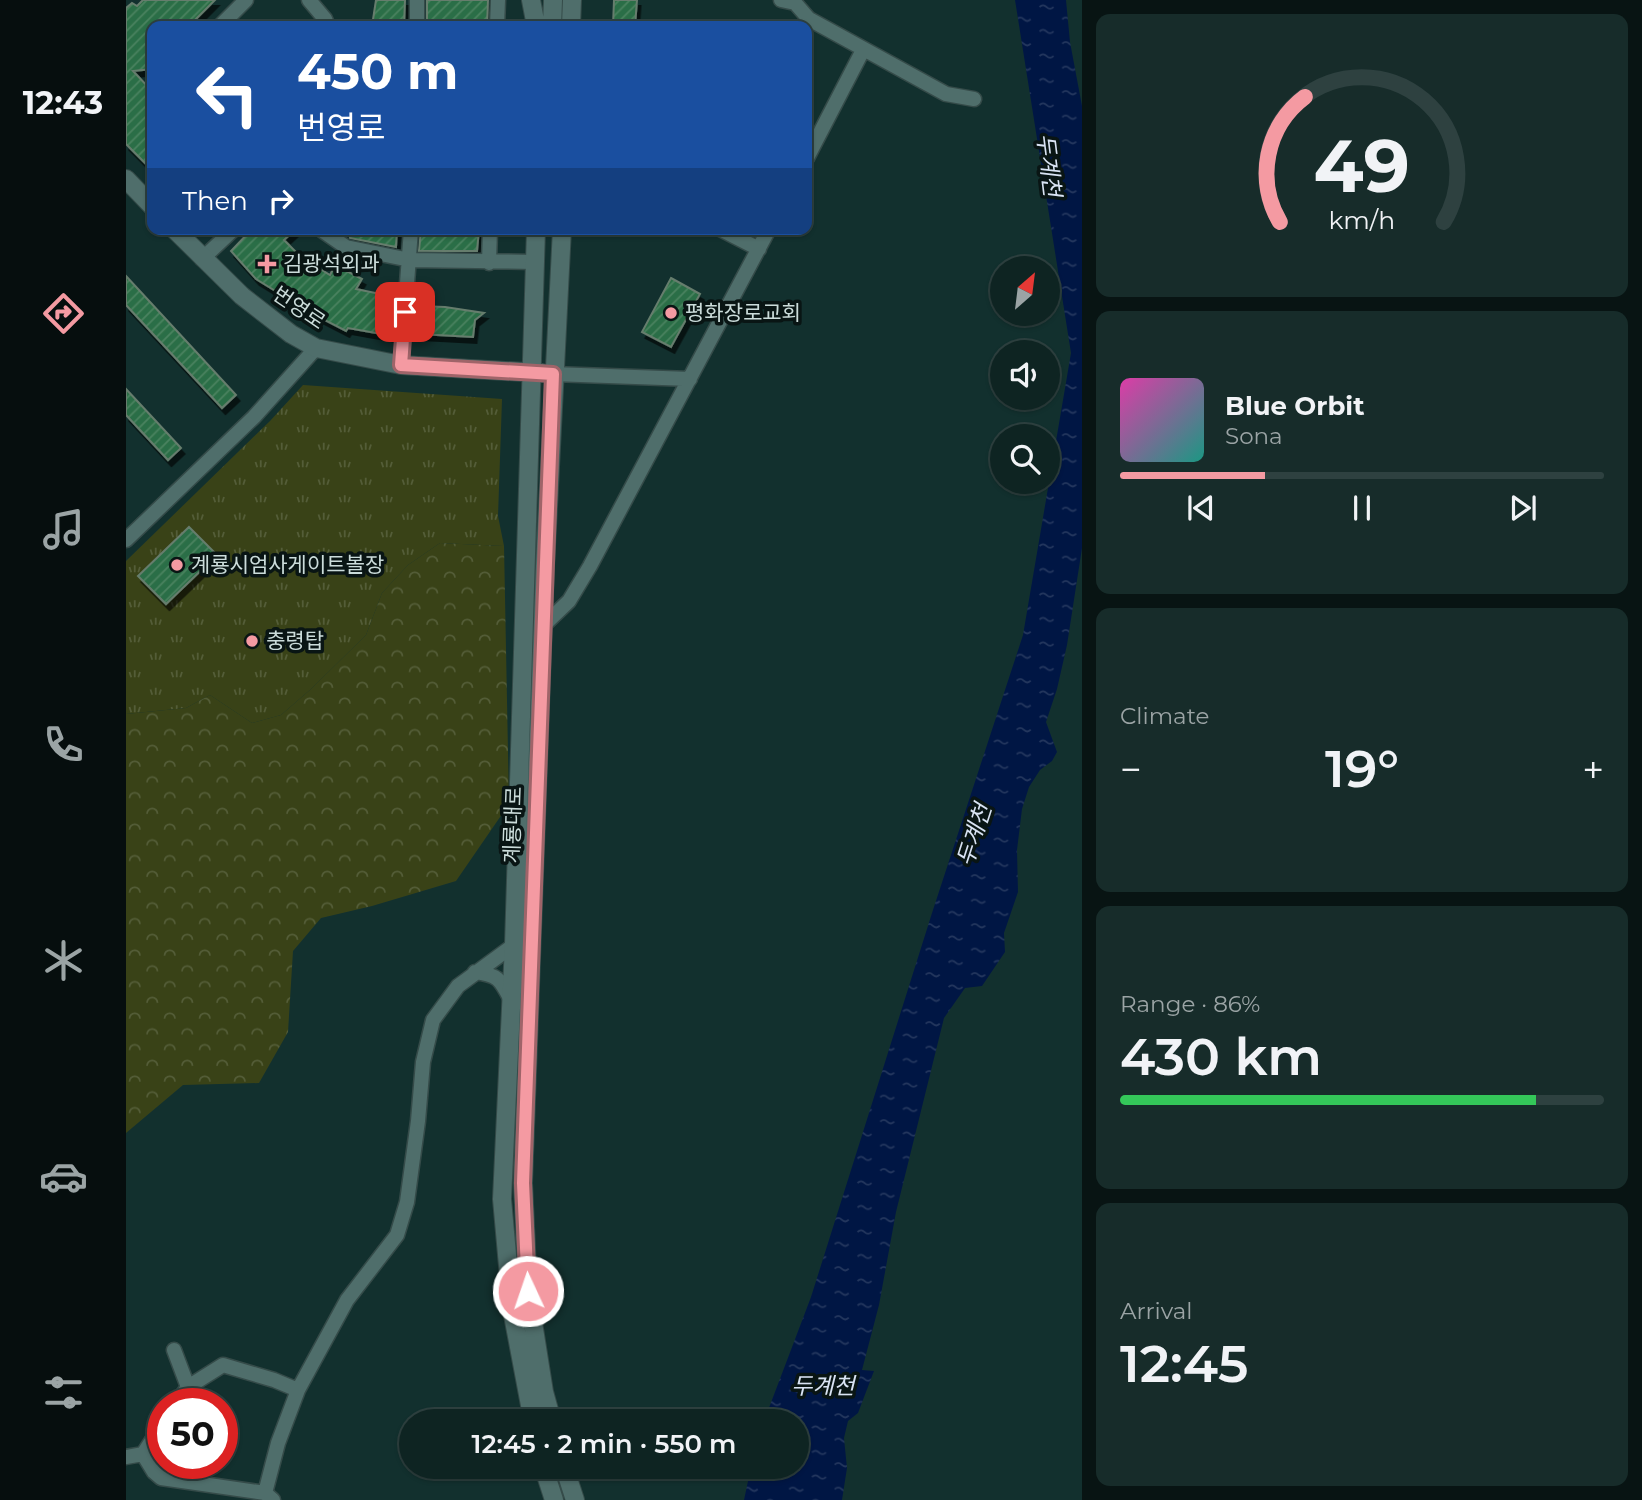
<!DOCTYPE html>
<html lang="en">
<head>
<meta charset="utf-8">
<style>
	:root { --surface:#0e2422; --page:#172c2a; --text:#f1f3f6; --muted:#9ba4a5; --line:#2e4140; --accent:#f49aa2 }
	body { margin:0; font-family:Montserrat,"Noto Sans KR",sans-serif; background:var(--page); color:var(--text); height:100vh; display:flex; flex-direction:column; font-size:26px; white-space:nowrap }
	* { box-sizing:border-box; margin:0 }
	p { font-size:23px; color:var(--muted) }
	.icon { flex:none; width:38px; height:38px; fill:none; stroke:currentColor; stroke-width:2; stroke-linecap:round; stroke-linejoin:round }
	.map { position:relative; flex:1; overflow:hidden }
	.sheet { display:flex; flex-direction:column; gap:14px; padding:14px; background:#081413; width:560px }
	.sheet>* { flex:none }
	.banner { position:absolute; left:21px; top:21px; width:665px; height:214px; border-radius:14px; box-shadow:0 2px 5px #0004,0 0 0 2px var(--line); background:#1a4fa0; color:#fff; overflow:hidden }
	.needle { width:46px; rotate:28deg }
	.buttons { position:absolute; left:864px; top:256px; display:grid; gap:14px }
	.buttons a { display:grid; place-items:center; width:70px; height:70px; border-radius:50%; background:var(--surface); box-shadow:0 2px 5px #0004,0 0 0 2px var(--line); font-size:35px }
	.speed { position:absolute; left:21px; top:1388px; display:flex; gap:14px; font-size:35px; font-weight:700; text-align:center }
	.speed>* { display:grid; place-content:center; width:91px; height:91px; border-radius:50%; background:var(--surface); box-shadow:0 2px 5px #0004,0 0 0 2px var(--line); line-height:1 }
	.speed .limit { border:10px solid #d22; background:#fff; color:#111 }
	.pin { position:absolute; display:grid; place-items:center; width:60px; height:60px; color:#fff; margin:-30px; border-radius:14px; box-shadow:0 4px 10px #0006 }
	.me { position:absolute; width:77px; margin:-38px; rotate:357deg; stroke-linejoin:round; filter:drop-shadow(0 0 5px #0008) }
	.turn { display:flex; align-items:center; gap:24px; height:147px; padding:0 35px; font-size:32px }
	.turn .icon { width:91px; height:91px; stroke-width:2.5 }
	.turn b { display:block; font-size:49px; line-height:60px }
	.then { display:flex; align-items:center; height:66px; padding:0 35px; background:#0003; gap:14px; font-size:26px }
	.big { font-size:52px; font-weight:600; line-height:1.1 }
	.sheet .widget { flex:1; display:flex; flex-direction:column; justify-content:center; gap:10px; min-width:0; padding:0 24px; border-radius:14px; background:var(--page) }
	.sheet .dial { align-items:center; gap:0 }
	.dial svg { height:182px; overflow:visible; fill:none; stroke:var(--line); stroke-width:7; stroke-linecap:round; text-anchor:middle }
	.dial text { fill:var(--text); stroke:none }
	.song { display:flex; align-items:center; gap:21px }
	.cover { width:84px; height:84px; border-radius:10px; background:linear-gradient(135deg,hsl(320 70% 55%),hsl(170 70% 35%)) }
	.played { height:7px; border-radius:4px; background:linear-gradient(90deg,var(--accent) 30%,var(--line) 30%) }
	.keys { display:flex; justify-content:space-around; direction:ltr }
	.heat { display:flex; justify-content:space-between; align-items:center; font-size:38px; direction:ltr }
	.charge { height:10px; border-radius:5px; background:linear-gradient(90deg,#34c759 86%,var(--line) 0) }
	.trip { position:absolute; left:273px; top:1409px; width:410px; height:70px; border-radius:35px; background:var(--surface); box-shadow:0 2px 5px #0004,0 0 0 2px var(--line); font-weight:600; line-height:70px; text-align:center }
	main { display:flex; flex:1; min-height:0 }
	.menu { display:flex; flex-direction:column; width:126px; justify-content:space-around; align-items:center; background:#060e0e; color:var(--muted) }
	.menu .icon { width:49px; height:49px }
	.menu .on { color:var(--accent) }
	.menu b { font-size:32px; color:var(--text) }
	.map>svg:first-child { display:block }
	.grass { fill:url(#grass-tufts) }
	.forest { fill:url(#forest-crowns) }
	.water { fill:url(#water-ripples) }
	.building { fill:url(#building-hatch); stroke:#667d6d; stroke-width:2; filter:url(#shadow) }
	.lines { fill:none; stroke-linecap:round; stroke-linejoin:round }
	.street-casing { stroke:#354b49; stroke-width:17 }
	.secondary-casing { stroke:#354b49; stroke-width:20 }
	.street { stroke:#4f6e6b; stroke-width:14 }
	.secondary { stroke:#4f6e6b; stroke-width:18 }
	.route-casing { stroke:#9f6469; stroke-width:18 }
	.route { stroke:#f49aa2; stroke-width:12 }
	.poi-dot { fill:#f49aa2; stroke:#091514; stroke-width:2.5 }
	.labels { text-anchor:middle; stroke-width:7; stroke-linejoin:round; paint-order:stroke }
	.poi-label { font-size:21px; fill:#cbdcda; stroke:#091514; text-anchor:start }
	.street-label { font-size:21px; fill:#cbdcda; stroke:#091514 }
	.water-label { font-size:23px; font-style:italic; fill:#dae4f4; stroke:#091514 }
</style>
</head>
<body>
<main>
<nav class="menu">
<b>12:43</b>
<svg class="icon on" aria-label="directions" viewBox="0 0 24 24"><path d="M12 3l9 9-9 9-9-9zM9 14v-3h6M13 9l2 2-2 2"/></svg>
<svg class="icon" aria-label="music" viewBox="0 0 24 24"><path d="M9 18V5l10-2v13"/><circle cx="6" cy="18" r="3"/><circle cx="16" cy="16" r="3"/></svg>
<svg class="icon" aria-label="phone" viewBox="0 0 24 24"><path d="M5 4h4l2 5-3 2q2 4 5 5l2-3 5 2v4C11 20 4 13 5 4z"/></svg>
<svg class="icon" aria-label="climate" viewBox="0 0 24 24"><path d="M12 3v18M4 7l16 10M4 17L20 7"/></svg>
<svg class="icon" aria-label="car" viewBox="0 0 24 24"><path d="M5 17H2v-5l4-1 3-4h7l3 4 3 1v5h-3M9 17h6M6 11h13"/><circle cx="7" cy="17" r="2"/><circle cx="17" cy="17" r="2"/></svg>
<svg class="icon" aria-label="filters" viewBox="0 0 24 24"><path d="M4 7h16M4 17h16"/><circle cx="9" cy="7" r="2"/><circle cx="15" cy="17" r="2"/></svg>
</nav>
<div class="map">
<svg width="956" height="1500" viewBox="0 0 956 1500">
	<defs>
		<pattern id="grass-tufts" width="24" height="20" patternUnits="userSpaceOnUse" patternTransform="scale(1.75)"><rect width="24" height="20" fill="#394217"/><path d="M3 7l-1-3M5 7V3M7 7l1-3M15 17l-1-3M17 17v-4M19 17l1-3" fill="none" stroke="#545d38"/></pattern>
		<pattern id="forest-crowns" width="20" height="18" patternUnits="userSpaceOnUse" patternTransform="scale(1.75)"><rect width="20" height="18" fill="#394217"/><path d="M2 6a3 3 0 1 1 6 0M12 15a3 3 0 1 1 6 0" fill="none" stroke="#545d38"/></pattern>
		<pattern id="water-ripples" width="26" height="14" patternUnits="userSpaceOnUse" patternTransform="scale(1.75)"><rect width="26" height="14" fill="#001644"/><path d="M2 4q2-2 4 0t4 0M15 11q2-2 4 0t4 0" fill="none" stroke="#24375e"/></pattern>
		<pattern id="building-hatch" width="6" height="6" patternUnits="userSpaceOnUse" patternTransform="scale(1.75)"><rect width="6" height="6" fill="#2c6e46"/><path d="M-1 1l2-2M0 6l6-6M5 7l2-2" fill="none" stroke="#498260"/></pattern>
		<filter id="shadow"><feDropShadow dx="3.5" dy="6" stdDeviation="0" flood-color="#0009"/></filter>
	</defs>
	<rect width="100%" height="100%" fill="#12302e"/>
	<path class="grass" d="M177,385L376,399L372,516L378,546L314,543L282,565L256,593L240,635L185,689L155,715L126,723L84,695L60,708L0,714V561L144,421Z"/>
	<path class="forest" d="M314,543L378,546L383,804L330,881L246,906L195,918L167,951L162,1032L133,1083L57,1085L0,1133V714L60,708L84,695L126,723L155,715L185,689L240,635L256,593L282,565Z"/>
	<path class="water" d="M889,0H940L944,42L956,106V548L941,645L931,689L920,722L931,752L926,761L914,770L903,787L896,809L891,850L892,892L878,933L879,952L856,986L839,988L818,1018L770,1212L753,1305L736,1370L748,1371L732,1413L722,1421L718,1438L721,1468L716,1500H618L625,1467L670,1466V1421H638L685,1297L806,913L897,635L945,353Z"/>
	<path class="building" d="M17,0H89L63,26H26V69L7,71L26,91V170L0,144V8L6,3L11,6Z
		M250,0H279L278,26H246Z
		M301,0H362L361,26H301Z
		M488,0H511L509,26H487Z
		M126,229H170L158,240L175,257L204,275L209,265L236,279L230,289L269,297L267,336L222,328L220,331L185,313L130,279L105,251Z
		M223,229H271L270,247L224,238Z
		M295,229H353L351,251H293Z
		M0,276L110,395L96,408L0,305Z
		M545,278L574,294L545,347L516,332Z
		M293,306L319,307L358,313L349,320L347,337L293,334Z
		M0,389L55,448L42,460L0,415Z
		M63,527L91,555L40,604L12,576Z"/>
	<g class="lines">
		<g class="street-casing">
			<path id="street" d="M183,0L199,19L202,26
				M655,0L669,3L683,19L820,94L848,99
				M94,26L120,0
				M291,26V0
				M371,26L372,0
				M681,158L737,50
				M194,229L220,247L284,260L408,262
				M594,229L633,249
				M76,259L108,229
				M363,263L364,229
				M275,365L285,229
				M427,374L564,379
				M0,540L128,417L190,348
				M418,625L443,601L464,566L643,229
				M349,972C372,975 374,979 384,998
				M48,1350L62,1387
				M50,1404L62,1387L97,1365L148,1380L172,1390
				M17,1454L37,1423
				M0,1457L17,1454L28,1472L35,1478L139,1493
				M147,1500L139,1493L152,1443L172,1390L221,1300L271,1235L281,1202L292,1121L297,1062L307,1020L332,986L388,945"/>
		</g>
		<g class="secondary-casing">
			<path id="secondary" d="M405,0L410,26
				M426,26L427,0
				M445,26L446,0
				M0,179L26,206
				M48,229L116,296L165,334L190,348L275,365L416,373
				M407,1421L386,1310L376,1199L388,945L410,229
				M426,1421L418,1392L402,1291L397,1183L419,566L436,229
				M417,1466L428,1500
				M438,1466L449,1500"/>
		</g>
		<use href="#street" class="street"/>
		<use href="#secondary" class="secondary"/>
	</g>
	<g class="lines">
		<g class="route-casing">
			<path id="route" d="M279,312L275,365L427,374L397,1183L402,1291"/>
		</g>
		<use href="#route" class="route"/>
	</g>
	<g class="poi-dot">
		<path d="M137.5 253.5h7v7h7v7h-7v7h-7v-7h-7v-7h7z"/>
		<circle cx="545" cy="313" r="7"/>
		<circle cx="51" cy="565" r="7"/>
		<circle cx="126" cy="641" r="7"/>
	</g>
	<g class="labels">
		<g class="poi-label">
			<text x="157" y="271">김광석외과</text>
			<text x="559" y="320">평화장로교회</text>
			<text x="65" y="572">계룡시엄사게이트볼장</text>
			<text x="140" y="648">충령탑</text>
		</g>
		<g class="street-label">
			<text transform="translate(173 308) rotate(34)" y="7">번영로</text>
			<text transform="translate(387 825) rotate(-88)" y="7">계룡대로</text>
		</g>
		<g class="water-label">
			<text transform="translate(923 165) rotate(83)" y="8">두계천</text>
			<text transform="translate(848 835) rotate(-72)" y="8">두계천</text>
			<text x="697" y="1394">두계천</text>
		</g>
	</g>
</svg>
<div class="buttons">
<a><svg class="needle" viewBox="-14 -14 28 28"><path d="M0-13l5 13h-10z" fill="#e53935"/><path d="M0 13l5-13h-10z" fill="#9ba4a5"/></svg></a>
<a><svg class="icon" aria-label="sound" viewBox="0 0 24 24"><path d="M4 9h4l5-4v14l-5-4H4zM17 9q2 3 0 6"/></svg></a>
<a><svg class="icon" aria-label="search" viewBox="0 0 24 24"><circle cx="10" cy="10" r="6"/><path d="M15 15l6 6"/></svg></a>
</div>
<div class="speed"><div class="limit">50</div></div>
<div class="pin" style="left:279px;top:312px;background:#d93025"><svg class="icon" aria-label="arrive" viewBox="0 0 24 24"><path d="M6 21V4h12l-3 4 3 4H6"/></svg></div>
<svg class="me" style="left:402px;top:1291px" viewBox="-20 -20 40 40"><circle r="17" fill="#f49aa2" stroke="#fff" stroke-width="3"/><path d="M0-11L8 9 0 5-8 9z" fill="#fff"/></svg>
<div class="trip">12:45 · 2 min · 550 m</div>
<div class="banner">
<div class="turn"><svg class="icon" aria-label="left" viewBox="0 0 24 24"><path d="M17 20v-9H6M10 6l-5 5 5 5"/></svg><div><b>450 m</b>번영로</div></div>
<div class="then">Then<svg class="icon" aria-label="right" viewBox="0 0 24 24"><path d="M7 20v-9h11M14 6l5 5-5 5"/></svg></div>
</div>
</div>
<section class="sheet">
<div class="widget dial"><svg viewBox="0 0 100 80">
<path d="M14 69A42 42 0 1 1 86 69"/>
<path d="M14 69A42 42 0 0 1 25 14" stroke="#f49aa2"/>
<text x="50" y="56" font-size="32" font-weight="700">49</text>
<text x="50" y="72" font-size="11">km/h</text>
</svg></div>
<div class="widget">
<div class="song"><i class="cover"></i><div><b>Blue Orbit</b><p>Sona</p></div></div>
<div class="played"></div>
<div class="keys"><svg class="icon" aria-label="previous" viewBox="0 0 24 24"><path d="M18 5L8 12l10 7zM5 5v14"/></svg><svg class="icon" aria-label="pause" viewBox="0 0 24 24"><path d="M8 5v14M16 5v14"/></svg><svg class="icon" aria-label="next" viewBox="0 0 24 24"><path d="M6 5l10 7-10 7zM19 5v14"/></svg></div>
</div>
<div class="widget"><p>Climate</p>
<div class="heat"><a>−</a><b class="big">19°</b><a>+</a></div>
</div>
<div class="widget"><p>Range · 86%</p><b class="big">430 km</b><div class="charge"></div></div>
<div class="widget"><p>Arrival</p><b class="big">12:45</b></div>
</section>
</main>
</body>
</html>
